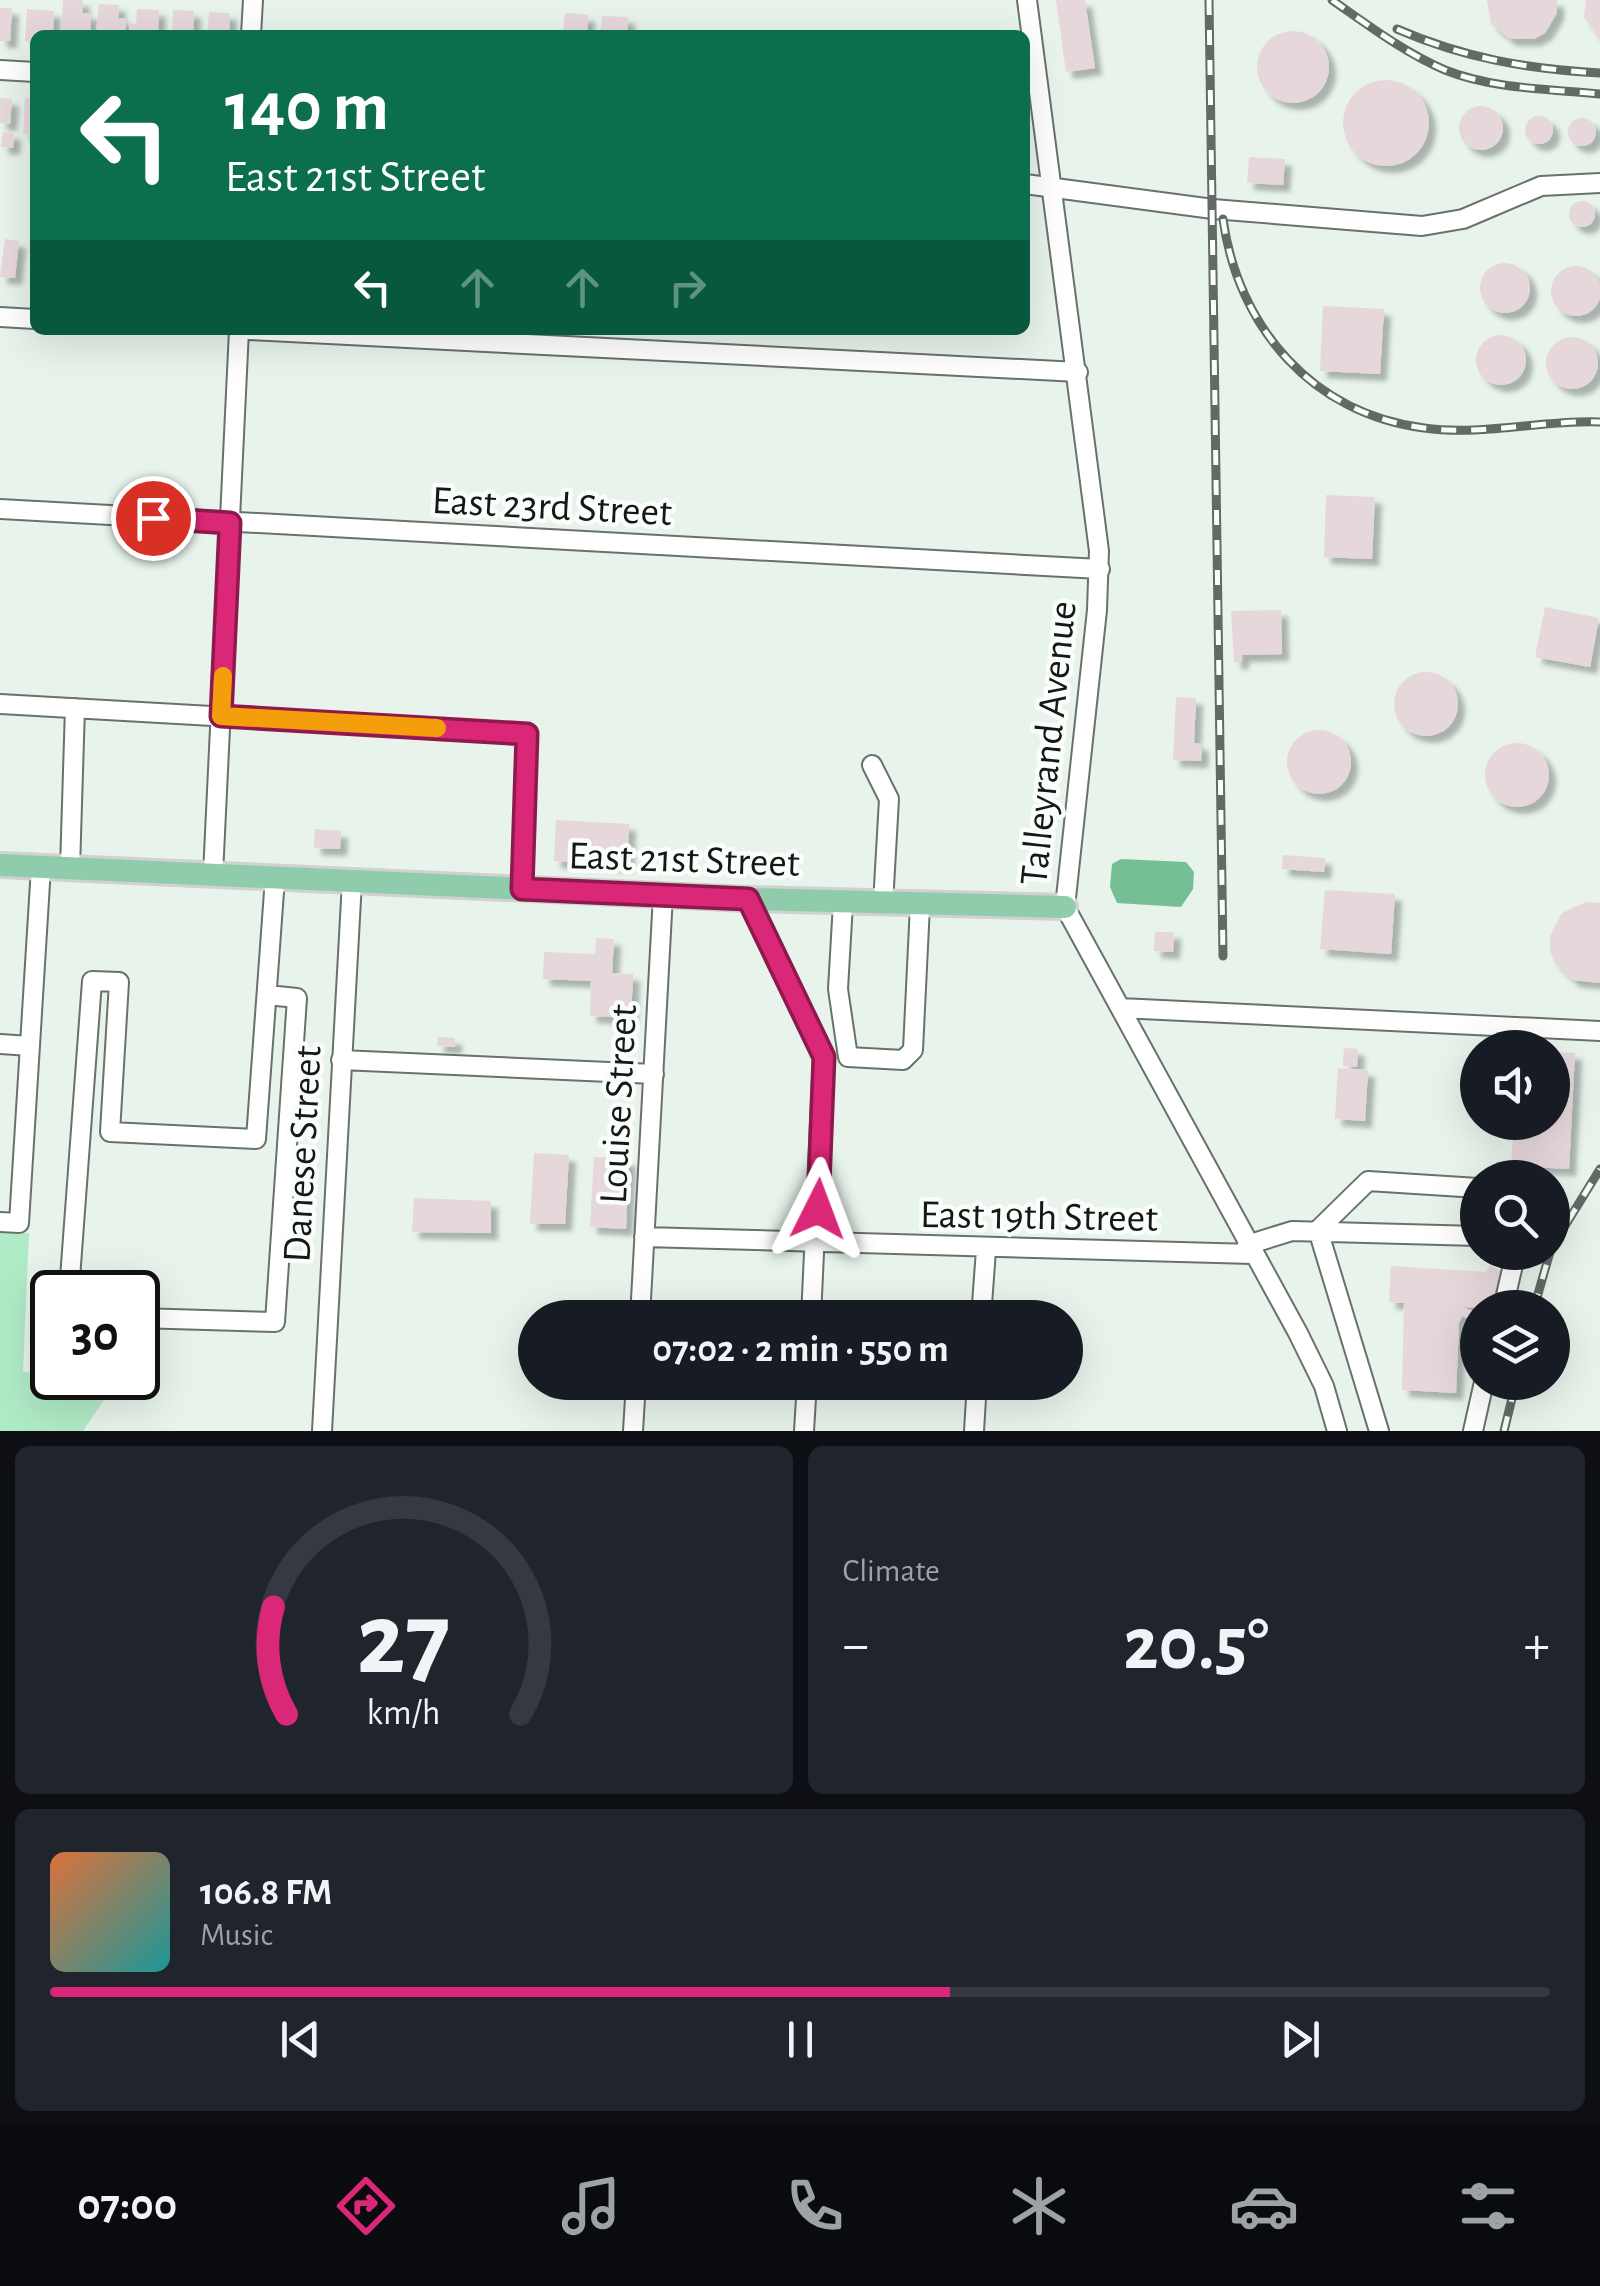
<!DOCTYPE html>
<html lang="en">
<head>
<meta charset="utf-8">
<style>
	:root { --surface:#171b24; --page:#20242c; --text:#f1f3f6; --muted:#9ea1a6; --line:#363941; --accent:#db2777 }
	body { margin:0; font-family:"Alegreya Sans",sans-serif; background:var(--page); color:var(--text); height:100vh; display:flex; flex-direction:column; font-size:38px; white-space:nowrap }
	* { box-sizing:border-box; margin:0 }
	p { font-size:32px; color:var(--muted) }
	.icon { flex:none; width:55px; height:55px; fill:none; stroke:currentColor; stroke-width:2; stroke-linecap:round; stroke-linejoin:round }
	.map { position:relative; height:1431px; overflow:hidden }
	.details { display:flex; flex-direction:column; gap:15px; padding:15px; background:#0d0f14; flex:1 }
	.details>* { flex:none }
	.guide { position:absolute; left:30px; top:30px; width:1000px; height:305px; border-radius:15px; box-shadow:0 10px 40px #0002; background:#0b6e4f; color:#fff; overflow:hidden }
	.tools { position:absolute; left:1460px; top:1030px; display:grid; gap:20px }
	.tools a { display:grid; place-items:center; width:110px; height:110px; border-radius:50%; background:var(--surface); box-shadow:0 10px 40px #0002; font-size:50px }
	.speed { position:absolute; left:30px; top:1270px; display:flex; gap:20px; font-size:50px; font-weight:700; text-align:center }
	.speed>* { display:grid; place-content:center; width:130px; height:130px; border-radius:50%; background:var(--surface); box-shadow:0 10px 40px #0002; line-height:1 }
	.speed .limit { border:5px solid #111; border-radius:15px; background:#fff; color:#111 }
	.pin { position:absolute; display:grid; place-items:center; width:85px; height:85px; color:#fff; margin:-42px; border:5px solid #fff; border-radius:50%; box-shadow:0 2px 10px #0007 }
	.me { position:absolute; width:110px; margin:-55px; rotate:3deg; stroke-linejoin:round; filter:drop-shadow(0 0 8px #0008) }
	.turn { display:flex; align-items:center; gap:35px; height:210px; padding:0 30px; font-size:45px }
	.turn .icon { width:130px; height:130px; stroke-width:2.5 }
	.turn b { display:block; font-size:70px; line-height:85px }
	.lanes { display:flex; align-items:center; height:95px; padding:0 30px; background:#0003; justify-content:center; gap:50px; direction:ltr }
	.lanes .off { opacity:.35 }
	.big { font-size:75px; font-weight:600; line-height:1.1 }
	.details .widget { flex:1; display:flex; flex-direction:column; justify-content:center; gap:15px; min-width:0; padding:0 35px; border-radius:15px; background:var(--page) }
	.details .dial { align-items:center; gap:0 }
	.dial svg { height:260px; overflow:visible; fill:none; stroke:var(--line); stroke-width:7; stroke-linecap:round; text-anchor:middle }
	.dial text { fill:var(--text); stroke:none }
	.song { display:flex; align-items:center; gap:30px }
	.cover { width:120px; height:120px; border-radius:15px; background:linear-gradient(135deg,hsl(20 70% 55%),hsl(180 70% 35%)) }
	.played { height:10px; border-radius:5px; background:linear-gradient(90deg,var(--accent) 60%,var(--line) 60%) }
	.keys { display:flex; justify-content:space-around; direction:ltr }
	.heat { display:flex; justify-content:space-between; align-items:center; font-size:55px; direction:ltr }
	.details .tiles { flex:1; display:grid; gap:15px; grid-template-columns:1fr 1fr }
	.widget:last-child { grid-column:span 2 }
	.trip { position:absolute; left:518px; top:1300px; width:565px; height:100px; border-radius:50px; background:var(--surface); box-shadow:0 10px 40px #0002; font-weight:600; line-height:100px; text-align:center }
	.tabs { display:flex; height:160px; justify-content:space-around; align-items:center; background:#090b0e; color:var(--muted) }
	.tabs .icon { width:70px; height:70px }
	.tabs .active { color:var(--accent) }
	.tabs b { font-size:45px; color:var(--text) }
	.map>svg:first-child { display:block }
	.green { fill:#b0ebc7 }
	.water { fill:#75bf95 }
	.building { fill:#e6d7db; filter:url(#shadow) }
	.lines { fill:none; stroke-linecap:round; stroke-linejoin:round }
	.minor-casing { stroke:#68726b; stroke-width:22 }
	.major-casing { stroke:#d0d1d0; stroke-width:28 }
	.minor { stroke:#fff; stroke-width:18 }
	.major { stroke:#8eccac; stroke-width:22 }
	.rail-casing { stroke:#636a66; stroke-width:9 }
	.rail { stroke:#f9fefb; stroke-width:5; stroke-dasharray:15; stroke-linecap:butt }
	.route-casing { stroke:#8e194d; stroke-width:25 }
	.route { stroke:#db2777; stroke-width:18 }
	.slow { stroke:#f59e0b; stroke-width:18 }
	.labels { text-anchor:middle; stroke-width:9; stroke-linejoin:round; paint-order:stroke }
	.street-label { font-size:40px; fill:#141816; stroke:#f9fefb }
</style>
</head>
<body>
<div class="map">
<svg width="1600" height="1431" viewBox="0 0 1600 1431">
	<defs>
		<filter id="shadow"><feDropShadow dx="7" dy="7" stdDeviation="2.5" flood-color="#0004"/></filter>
	</defs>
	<rect width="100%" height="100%" fill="#e7f3eb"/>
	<path class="green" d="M0,1231L29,1233L23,1372L118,1379L83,1431H0Z"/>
	<path class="water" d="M1121,859L1186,862L1194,872L1193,889L1181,907L1117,903L1110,887L1112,864Z"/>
	<path class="building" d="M63,0H83L82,13H91L90,35H61Z
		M1056,0H1085L1095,68L1066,72Z
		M1487,0H1557V13L1545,33L1534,39H1510L1491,24Z
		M1586,0H1600V40L1584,17Z
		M99,4L119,5L118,18H126L125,35H96Z
		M0,8H12L10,41H0Z
		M27,9L54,11L53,35H35V42L25,41Z
		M137,9L159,10L158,35H129V24H136Z
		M173,10L194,11L193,35H172Z
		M209,12L230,13L229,35H207Z
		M565,13L588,15L587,34L563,31Z
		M602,16L628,17L627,35H600Z
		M1257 67a36 36 0 1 1 72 0a36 36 0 1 1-72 0Z
		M1343 123a43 43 0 1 1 86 0a43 43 0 1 1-86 0Z
		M0,98L12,99L10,124L0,123Z
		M25,98L35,99V135L23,134Z
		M1459 128a22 22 0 1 1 44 0a22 22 0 1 1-44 0Z
		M1525 130a14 14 0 1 1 28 0a14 14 0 1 1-28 0Z
		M1568 132a14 14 0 1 1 28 0a14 14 0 1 1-28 0Z
		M3,132L14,133L13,148L1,147Z
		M1249,157L1285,159L1283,185L1247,183Z
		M1569 214a13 13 0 1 1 26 0a13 13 0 1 1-26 0Z
		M5,239L19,241L15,278L0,277Z
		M1480 288a25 25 0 1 1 50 0a25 25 0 1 1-50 0Z
		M1551 291a25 25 0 1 1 50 0a25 25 0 1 1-50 0Z
		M1323,306L1384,309L1380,374L1320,371Z
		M1476 360a25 25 0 1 1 50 0a25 25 0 1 1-50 0Z
		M1546 363a26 26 0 1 1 52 0a26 26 0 1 1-52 0Z
		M1326,495L1375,497L1372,559L1324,557Z
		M1545,607L1599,618L1590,667L1535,657Z
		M1281,610L1282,654L1242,655V662H1234L1231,611Z
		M1394 704a32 32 0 1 1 64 0a32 32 0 1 1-64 0Z
		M1176,697L1196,698L1194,743L1202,744L1201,761L1173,760Z
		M1287 762a32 32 0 1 1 64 0a32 32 0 1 1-64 0Z
		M1485 775a32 32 0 1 1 64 0a32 32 0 1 1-64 0Z
		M556,820L629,824L627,865L554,861Z
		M315,829L341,831L340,849L314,848Z
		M1283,855L1325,858L1324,872L1282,869Z
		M1325,890L1395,894L1391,954L1320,949Z
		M1586,902L1600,903V983L1573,980L1554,962L1550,950V936L1562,913Z
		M1155,932H1174L1173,952L1154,951Z
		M596,938L614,939L612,973L633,974L631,1018L590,1016L591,981L543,979L544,952L595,954Z
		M438,1037L455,1038V1047L437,1046Z
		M1344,1048L1358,1049L1357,1067L1343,1066Z
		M1552,1052L1575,1053L1569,1169L1511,1166L1514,1122H1552Z
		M1338,1068L1368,1070L1365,1121L1335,1119Z
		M534,1153L569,1155L565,1224H530Z
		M594,1157L629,1159L626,1229L590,1227Z
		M414,1198L491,1201V1233L412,1232Z
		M1490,1265L1504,1274L1495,1308L1463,1307L1478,1314V1323L1462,1316L1459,1323L1456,1393L1402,1390L1404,1303L1389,1302L1391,1266L1486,1272Z"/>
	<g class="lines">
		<g class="minor-casing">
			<path id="minor" d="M1027,0L1099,551L1097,610L1065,907L1298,1333L1324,1386L1337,1431
				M251,35L253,0
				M0,70L35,72
				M1025,184L1213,209L1422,226L1463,219L1541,186L1600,183
				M0,317L35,319
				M249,330L1078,372
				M0,509L1100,569
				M0,704L527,734L521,889
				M872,765L889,799L883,904
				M70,868L75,708
				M213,875L239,330
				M748,899L823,1057L811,1318
				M843,903L838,989L848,1057L903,1060L913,1050L920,905
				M1120,1008L1600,1031
				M0,1044L30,1046
				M341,1060L654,1074
				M0,1222L19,1223L41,867
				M1318,1230L1379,1431
				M1318,1230L1368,1181L1478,1188
				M644,1237L1253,1254
				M1247,1245L1292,1231L1478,1236
				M69,1292L92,981L119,982L110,1132L256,1139L275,878
				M1503,1308L1516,1252
				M138,1318L275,1322L297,998L267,995
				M640,1318L663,895
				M981,1318L986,1250
				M322,1431L352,881
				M633,1431L636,1382
				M804,1431L807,1382
				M974,1431L977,1382
				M1473,1431L1484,1382"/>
		</g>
		<g class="major-casing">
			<path id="major" d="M0,865L748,899L1065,907"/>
		</g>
		<use href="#minor" class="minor"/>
		<use href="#major" class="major"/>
		<g class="rail-casing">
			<path id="rail" d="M1209,0L1223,956
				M1332,0C1368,25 1405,53 1445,70C1492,89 1550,89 1600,94
				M1397,29C1464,58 1527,69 1600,73
				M1223,219C1238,328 1313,414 1424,428C1482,436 1542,420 1600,422
				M1552,1247L1600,1169
				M1534,1308L1550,1252
				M1504,1431L1516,1382"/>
		</g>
		<use href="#rail" class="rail"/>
	</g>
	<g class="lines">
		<g class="route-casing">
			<path id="route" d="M153,518L230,523L221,716L527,734L522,889L748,899L824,1057L818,1209"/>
		</g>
		<use href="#route" class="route"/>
		<path class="slow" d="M223,676L221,716L437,728"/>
	</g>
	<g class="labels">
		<g class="street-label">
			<text transform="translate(552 505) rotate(3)" y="14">East 23rd Street</text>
			<text transform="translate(1047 743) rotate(-84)" y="14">Talleyrand Avenue</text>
			<text transform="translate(684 858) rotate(2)" y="14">East 21st Street</text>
			<text transform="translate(617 1104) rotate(-87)" y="14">Louise Street</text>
			<text transform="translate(301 1154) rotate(-87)" y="14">Danese Street</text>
			<text transform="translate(1039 1215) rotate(1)" y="14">East 19th Street</text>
		</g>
	</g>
</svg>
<div class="tools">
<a><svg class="icon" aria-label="sound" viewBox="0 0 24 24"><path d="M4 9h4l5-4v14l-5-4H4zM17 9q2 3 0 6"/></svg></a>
<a><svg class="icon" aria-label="search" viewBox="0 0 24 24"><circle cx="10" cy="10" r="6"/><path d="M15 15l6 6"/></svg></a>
<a><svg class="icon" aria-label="layers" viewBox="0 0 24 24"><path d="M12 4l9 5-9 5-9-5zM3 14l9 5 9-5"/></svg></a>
</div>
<div class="speed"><div class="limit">30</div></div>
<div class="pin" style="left:153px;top:518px;background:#d93025"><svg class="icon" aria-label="arrive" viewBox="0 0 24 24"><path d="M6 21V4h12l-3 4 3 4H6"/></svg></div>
<svg class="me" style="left:818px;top:1209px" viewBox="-20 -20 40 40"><path d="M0-17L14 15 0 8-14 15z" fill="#db2777" stroke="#fff" stroke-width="4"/></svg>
<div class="trip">07:02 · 2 min · 550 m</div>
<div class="guide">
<div class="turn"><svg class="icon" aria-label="left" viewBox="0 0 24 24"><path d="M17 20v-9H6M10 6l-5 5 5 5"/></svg><div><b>140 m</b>East 21st Street</div></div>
<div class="lanes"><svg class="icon" aria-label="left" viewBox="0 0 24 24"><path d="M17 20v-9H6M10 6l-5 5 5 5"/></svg><svg class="icon off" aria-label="ahead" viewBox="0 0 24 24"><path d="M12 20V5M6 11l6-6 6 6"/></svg><svg class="icon off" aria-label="ahead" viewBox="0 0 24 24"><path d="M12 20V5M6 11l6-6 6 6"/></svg><svg class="icon off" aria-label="right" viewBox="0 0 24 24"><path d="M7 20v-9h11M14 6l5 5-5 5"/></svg></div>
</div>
</div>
<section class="details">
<div class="tiles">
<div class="widget dial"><svg viewBox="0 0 100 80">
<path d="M14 69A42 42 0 1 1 86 69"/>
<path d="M14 69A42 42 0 0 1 10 36" stroke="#db2777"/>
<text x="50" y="56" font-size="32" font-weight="700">27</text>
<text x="50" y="72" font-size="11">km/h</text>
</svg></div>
<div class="widget"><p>Climate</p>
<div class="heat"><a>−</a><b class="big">20.5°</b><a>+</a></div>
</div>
<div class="widget">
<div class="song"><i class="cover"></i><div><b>106.8 FM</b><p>Music</p></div></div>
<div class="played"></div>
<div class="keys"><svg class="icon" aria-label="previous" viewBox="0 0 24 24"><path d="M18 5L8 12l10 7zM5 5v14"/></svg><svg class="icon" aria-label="pause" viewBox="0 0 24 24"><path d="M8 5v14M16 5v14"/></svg><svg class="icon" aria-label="next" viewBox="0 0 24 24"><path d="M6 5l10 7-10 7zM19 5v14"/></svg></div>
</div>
</div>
</section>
<nav class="tabs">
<b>07:00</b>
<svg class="icon active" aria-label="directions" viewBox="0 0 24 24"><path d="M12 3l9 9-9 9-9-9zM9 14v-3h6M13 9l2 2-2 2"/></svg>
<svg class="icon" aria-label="music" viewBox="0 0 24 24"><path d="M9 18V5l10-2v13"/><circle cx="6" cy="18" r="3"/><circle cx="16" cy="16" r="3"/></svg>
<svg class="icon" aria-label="phone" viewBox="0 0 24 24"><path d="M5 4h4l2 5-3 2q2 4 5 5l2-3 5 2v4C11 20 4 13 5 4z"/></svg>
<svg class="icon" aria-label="climate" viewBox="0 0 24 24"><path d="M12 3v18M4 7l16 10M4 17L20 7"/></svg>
<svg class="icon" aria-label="car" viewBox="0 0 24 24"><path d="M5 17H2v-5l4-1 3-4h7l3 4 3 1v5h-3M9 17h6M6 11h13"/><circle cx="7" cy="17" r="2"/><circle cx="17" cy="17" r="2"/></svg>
<svg class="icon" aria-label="filters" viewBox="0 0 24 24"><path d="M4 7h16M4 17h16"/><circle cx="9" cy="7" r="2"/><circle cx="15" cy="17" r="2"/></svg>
</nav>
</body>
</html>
